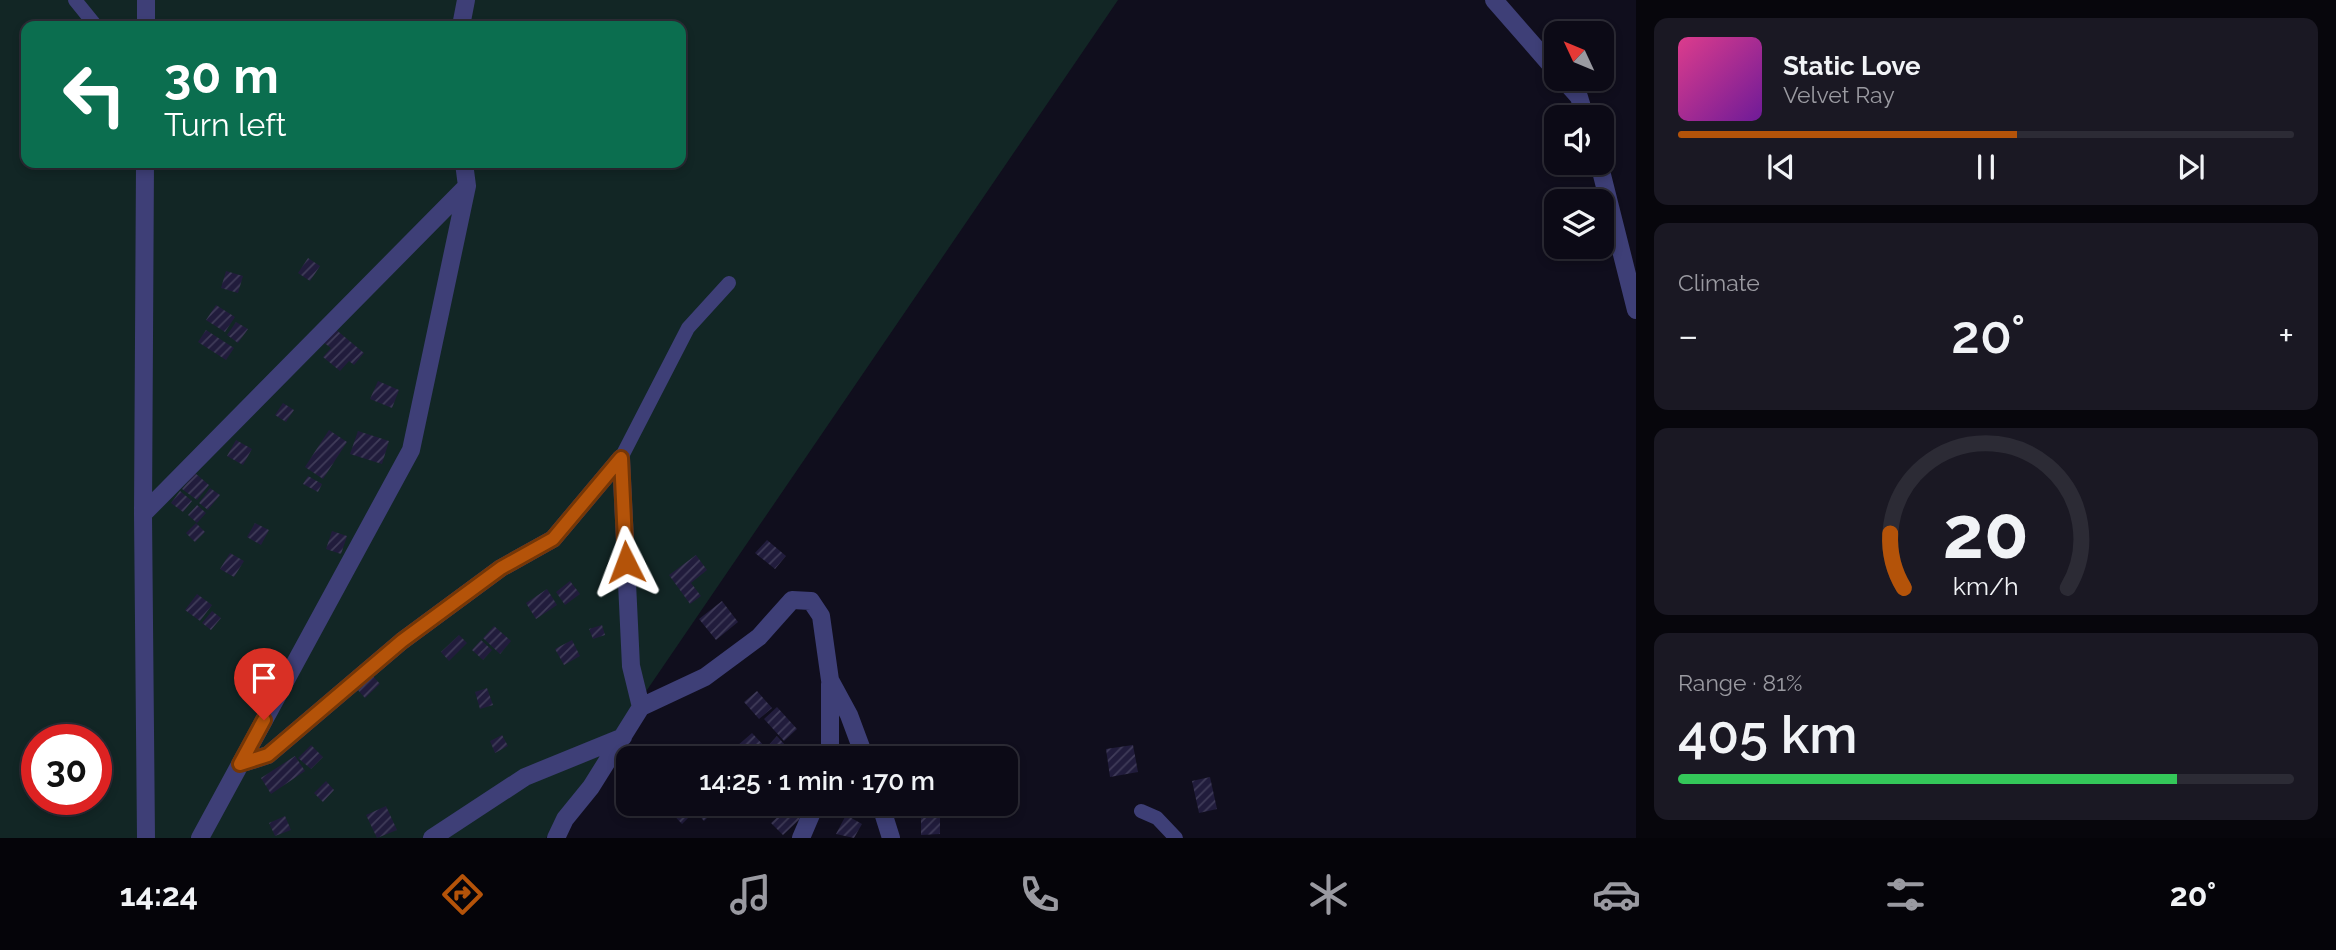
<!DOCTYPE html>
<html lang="en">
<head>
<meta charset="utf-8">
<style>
	:root { --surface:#0c0a16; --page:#1a1823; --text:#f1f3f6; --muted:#9a9aa1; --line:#2c2b35; --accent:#b45309 }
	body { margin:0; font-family:Raleway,sans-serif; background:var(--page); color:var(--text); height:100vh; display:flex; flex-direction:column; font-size:26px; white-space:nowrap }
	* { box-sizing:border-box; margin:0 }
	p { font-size:23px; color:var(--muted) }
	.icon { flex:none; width:38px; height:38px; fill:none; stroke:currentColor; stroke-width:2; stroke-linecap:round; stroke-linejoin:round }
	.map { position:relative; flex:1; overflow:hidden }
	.details { display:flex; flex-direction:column; gap:18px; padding:18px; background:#07060c; width:700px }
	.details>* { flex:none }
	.top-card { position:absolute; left:21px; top:21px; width:665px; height:147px; border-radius:14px; box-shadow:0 4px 10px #0003,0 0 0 2px var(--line); background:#0b6e4f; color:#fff; overflow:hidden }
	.needle { width:46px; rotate:314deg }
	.controls { position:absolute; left:1544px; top:21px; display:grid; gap:14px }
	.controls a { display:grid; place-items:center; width:70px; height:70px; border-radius:14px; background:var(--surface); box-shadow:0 4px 10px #0003,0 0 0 2px var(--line); font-size:35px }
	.speed { position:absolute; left:21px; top:724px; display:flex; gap:14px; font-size:35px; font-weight:700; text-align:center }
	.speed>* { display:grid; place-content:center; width:91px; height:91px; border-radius:50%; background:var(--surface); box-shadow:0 4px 10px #0003,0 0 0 2px var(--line); line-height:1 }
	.speed .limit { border:10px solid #d22; background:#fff; color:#111 }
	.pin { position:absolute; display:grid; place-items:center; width:60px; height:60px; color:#fff; margin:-72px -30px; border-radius:50% 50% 50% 0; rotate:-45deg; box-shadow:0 0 7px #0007 }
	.pin .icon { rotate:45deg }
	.me { position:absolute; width:77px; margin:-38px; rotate:357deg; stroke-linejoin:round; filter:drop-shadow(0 0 5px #0008) }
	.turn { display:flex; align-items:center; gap:24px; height:147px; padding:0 28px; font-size:32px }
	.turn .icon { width:91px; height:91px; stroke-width:2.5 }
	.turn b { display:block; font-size:49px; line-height:60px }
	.big { font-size:52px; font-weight:600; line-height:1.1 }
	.details .tile { flex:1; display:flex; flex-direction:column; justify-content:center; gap:10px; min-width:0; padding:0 24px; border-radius:14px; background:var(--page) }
	.details .dial { align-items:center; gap:0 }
	.dial svg { height:182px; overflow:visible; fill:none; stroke:var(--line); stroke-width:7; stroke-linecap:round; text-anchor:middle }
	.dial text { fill:var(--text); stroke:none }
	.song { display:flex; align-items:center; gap:21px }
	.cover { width:84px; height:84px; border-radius:10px; background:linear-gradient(135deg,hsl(330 70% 55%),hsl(280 70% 35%)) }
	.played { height:7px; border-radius:4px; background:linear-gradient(90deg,var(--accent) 55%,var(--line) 55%) }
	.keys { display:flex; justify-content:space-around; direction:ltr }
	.heat { display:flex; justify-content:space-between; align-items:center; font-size:38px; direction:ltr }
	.charge { height:10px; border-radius:5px; background:linear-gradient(90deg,#34c759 81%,var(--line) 0) }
	.trip { position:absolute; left:616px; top:746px; width:402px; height:70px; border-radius:14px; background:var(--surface); box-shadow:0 4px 10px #0003,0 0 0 2px var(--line); font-weight:600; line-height:70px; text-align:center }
	.menu { display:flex; height:112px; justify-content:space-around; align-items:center; background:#050409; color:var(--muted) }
	.menu .icon { width:49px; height:49px }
	.menu .on { color:var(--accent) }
	.menu b { font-size:32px; color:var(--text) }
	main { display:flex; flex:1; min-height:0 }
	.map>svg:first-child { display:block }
	.green { fill:#122625; fill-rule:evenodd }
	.building { fill:url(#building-hatch) }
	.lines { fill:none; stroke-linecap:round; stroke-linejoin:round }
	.lane { stroke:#3e3f77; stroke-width:14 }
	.street { stroke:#3e3f77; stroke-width:18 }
	.route-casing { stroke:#753606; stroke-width:18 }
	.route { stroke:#b45309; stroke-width:12 }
</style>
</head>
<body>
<main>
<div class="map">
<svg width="1636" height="838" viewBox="0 0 1636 838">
	<defs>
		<pattern id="building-hatch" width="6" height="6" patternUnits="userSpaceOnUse" patternTransform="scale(1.75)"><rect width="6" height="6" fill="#211c3c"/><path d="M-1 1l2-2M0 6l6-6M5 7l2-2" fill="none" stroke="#403c59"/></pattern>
	</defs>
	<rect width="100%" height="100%" fill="#100e1d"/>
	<path class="green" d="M0,0H1118L546,838H0ZM26,26H681V163H26ZM37,740H96V800H37Z"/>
	<path class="building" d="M308,258L320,266L310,281L298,273Z
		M226,271L243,276L238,293L221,288Z
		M216,305L235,317L225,332L206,320Z
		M236,322L248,329L238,343L227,335Z
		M334,328L364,353L354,365L349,361L340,371L323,357L331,348L323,342Z
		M206,330L234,348L226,360L198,342Z
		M378,381L399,390L392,408L370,399Z
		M283,403L294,410L286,422L275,415Z
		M329,430L347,442L323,479L305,467Z
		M358,431L389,441L382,464L350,454Z
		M236,440L252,449L243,465L227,456Z
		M195,473L209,485L197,500L182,489Z
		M308,476L322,484L318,492L303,484Z
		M210,488L220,495L208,510L199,503Z
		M180,491L192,501L183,512L171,503Z
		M197,505L206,513L197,523L188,515Z
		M196,523L205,532L195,542L186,533Z
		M255,523L269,530L261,545L247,537Z
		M332,531L347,536L341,554L326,549Z
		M767,540L786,556L775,569L755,553Z
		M230,553L244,561L234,577L220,569Z
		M696,555L707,570L691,583L701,596L690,604L669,575Z
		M570,581L580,594L565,605L556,592Z
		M547,589L557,605L536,619L526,603Z
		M197,594L212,605L200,621L185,610Z
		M722,601L738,622L716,640L699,619Z
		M212,611L221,618L211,630L202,623Z
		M602,625L605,635L593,639L589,629Z
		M494,626L511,641L500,654L483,638Z
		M459,635L467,643L449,661L441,652Z
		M481,640L492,650L483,660L472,650Z
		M572,640L580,656L564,665L555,649Z
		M371,674L380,684L365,698L356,688Z
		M487,688L493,705L480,709L475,692Z
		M757,691L772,708L759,719L744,702Z
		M777,707L797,729L784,741L764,719Z
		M752,733L766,748L777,736L786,746L774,758H765L760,752L754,758H748L737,746Z
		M502,735L508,746L495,753L490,741Z
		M311,745L323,757L311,769L298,758Z
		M710,745L721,756L697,758Z
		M1133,745L1138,772L1110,777L1106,749Z
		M295,756L305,771L271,794L261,778Z
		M1210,777L1217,809L1199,813L1192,781Z
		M326,781L334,790L323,802L314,793Z
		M666,803H715L718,807L704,821L695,811L682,824L664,805Z
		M386,806L397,830L377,838L366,815Z
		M788,807L800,819L783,835L771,823Z
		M846,815L862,824L854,838L836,834Z
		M285,816L291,830L275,836L269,823Z
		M921,817H940V834L921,835Z"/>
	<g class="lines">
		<path class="lane" d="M75,0L96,26
			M621,458L688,328L729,283
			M1141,811L1157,818L1176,838"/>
		<path class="street" d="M1494,0L1556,71
			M146,26V0
			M461,26L466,0
			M1563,79L1579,97L1585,117
			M145,163L143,514L146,838
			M1599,163L1636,310
			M143,514L467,186
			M830,758V684
			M240,764L268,755L402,641L501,568L553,539L621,458L631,666L641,707L705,677L759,637L792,600L811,601L821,616L830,680L849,715L865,758
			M880,803L891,838
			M200,838L411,450L467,186L464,163
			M432,838L525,777L623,737
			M556,838L565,819L591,787L641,707
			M801,838L816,803"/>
	</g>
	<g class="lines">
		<g class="route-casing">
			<path id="route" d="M264,720L240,764L268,755L402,641L501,568L553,539L621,458L626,562"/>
		</g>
		<use href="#route" class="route"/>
	</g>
</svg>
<div class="controls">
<a><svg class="needle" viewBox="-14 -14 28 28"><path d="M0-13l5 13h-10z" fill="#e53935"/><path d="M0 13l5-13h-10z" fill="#9a9aa1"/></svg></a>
<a><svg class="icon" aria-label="sound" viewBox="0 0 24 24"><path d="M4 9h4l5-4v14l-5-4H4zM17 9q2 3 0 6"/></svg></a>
<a><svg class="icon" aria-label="layers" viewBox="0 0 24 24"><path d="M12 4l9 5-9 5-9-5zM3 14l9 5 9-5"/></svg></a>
</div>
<div class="speed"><div class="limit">30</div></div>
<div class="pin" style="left:264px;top:720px;background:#d93025"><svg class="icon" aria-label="arrive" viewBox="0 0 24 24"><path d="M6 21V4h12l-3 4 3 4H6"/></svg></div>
<svg class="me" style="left:626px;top:562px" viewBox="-20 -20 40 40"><path d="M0-17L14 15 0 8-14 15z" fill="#b45309" stroke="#fff" stroke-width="4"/></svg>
<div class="trip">14:25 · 1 min · 170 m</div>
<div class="top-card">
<div class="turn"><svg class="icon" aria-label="left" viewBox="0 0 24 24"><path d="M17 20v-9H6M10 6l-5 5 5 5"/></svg><div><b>30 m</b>Turn left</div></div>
</div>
</div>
<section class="details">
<div class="tile">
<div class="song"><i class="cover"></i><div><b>Static Love</b><p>Velvet Ray</p></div></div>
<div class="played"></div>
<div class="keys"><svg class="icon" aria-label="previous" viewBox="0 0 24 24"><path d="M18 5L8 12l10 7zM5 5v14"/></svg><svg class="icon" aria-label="pause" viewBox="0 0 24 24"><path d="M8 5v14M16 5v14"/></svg><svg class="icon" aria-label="next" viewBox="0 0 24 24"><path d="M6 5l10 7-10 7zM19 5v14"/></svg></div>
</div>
<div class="tile"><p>Climate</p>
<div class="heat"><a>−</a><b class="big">20°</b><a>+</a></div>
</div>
<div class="tile dial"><svg viewBox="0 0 100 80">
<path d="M14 69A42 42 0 1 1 86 69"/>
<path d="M14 69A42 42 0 0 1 8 45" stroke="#b45309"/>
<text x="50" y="56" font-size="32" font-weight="700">20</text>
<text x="50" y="72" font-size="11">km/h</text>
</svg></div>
<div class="tile"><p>Range · 81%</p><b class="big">405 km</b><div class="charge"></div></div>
</section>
</main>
<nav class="menu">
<b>14:24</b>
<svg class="icon on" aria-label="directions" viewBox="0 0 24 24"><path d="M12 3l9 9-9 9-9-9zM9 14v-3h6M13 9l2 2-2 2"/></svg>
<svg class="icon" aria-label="music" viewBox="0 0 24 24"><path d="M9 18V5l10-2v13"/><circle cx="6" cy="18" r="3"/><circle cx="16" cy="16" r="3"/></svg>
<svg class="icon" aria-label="phone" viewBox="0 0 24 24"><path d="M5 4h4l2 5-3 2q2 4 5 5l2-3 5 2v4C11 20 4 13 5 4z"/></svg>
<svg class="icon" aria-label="climate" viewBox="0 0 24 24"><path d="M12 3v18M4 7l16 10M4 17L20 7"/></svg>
<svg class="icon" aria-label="car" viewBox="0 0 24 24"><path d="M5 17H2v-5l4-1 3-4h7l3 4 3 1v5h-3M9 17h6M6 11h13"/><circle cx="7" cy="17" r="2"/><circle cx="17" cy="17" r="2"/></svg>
<svg class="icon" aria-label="filters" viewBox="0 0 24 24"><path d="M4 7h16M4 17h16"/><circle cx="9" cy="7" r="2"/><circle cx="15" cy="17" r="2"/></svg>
<b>20°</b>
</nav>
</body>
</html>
